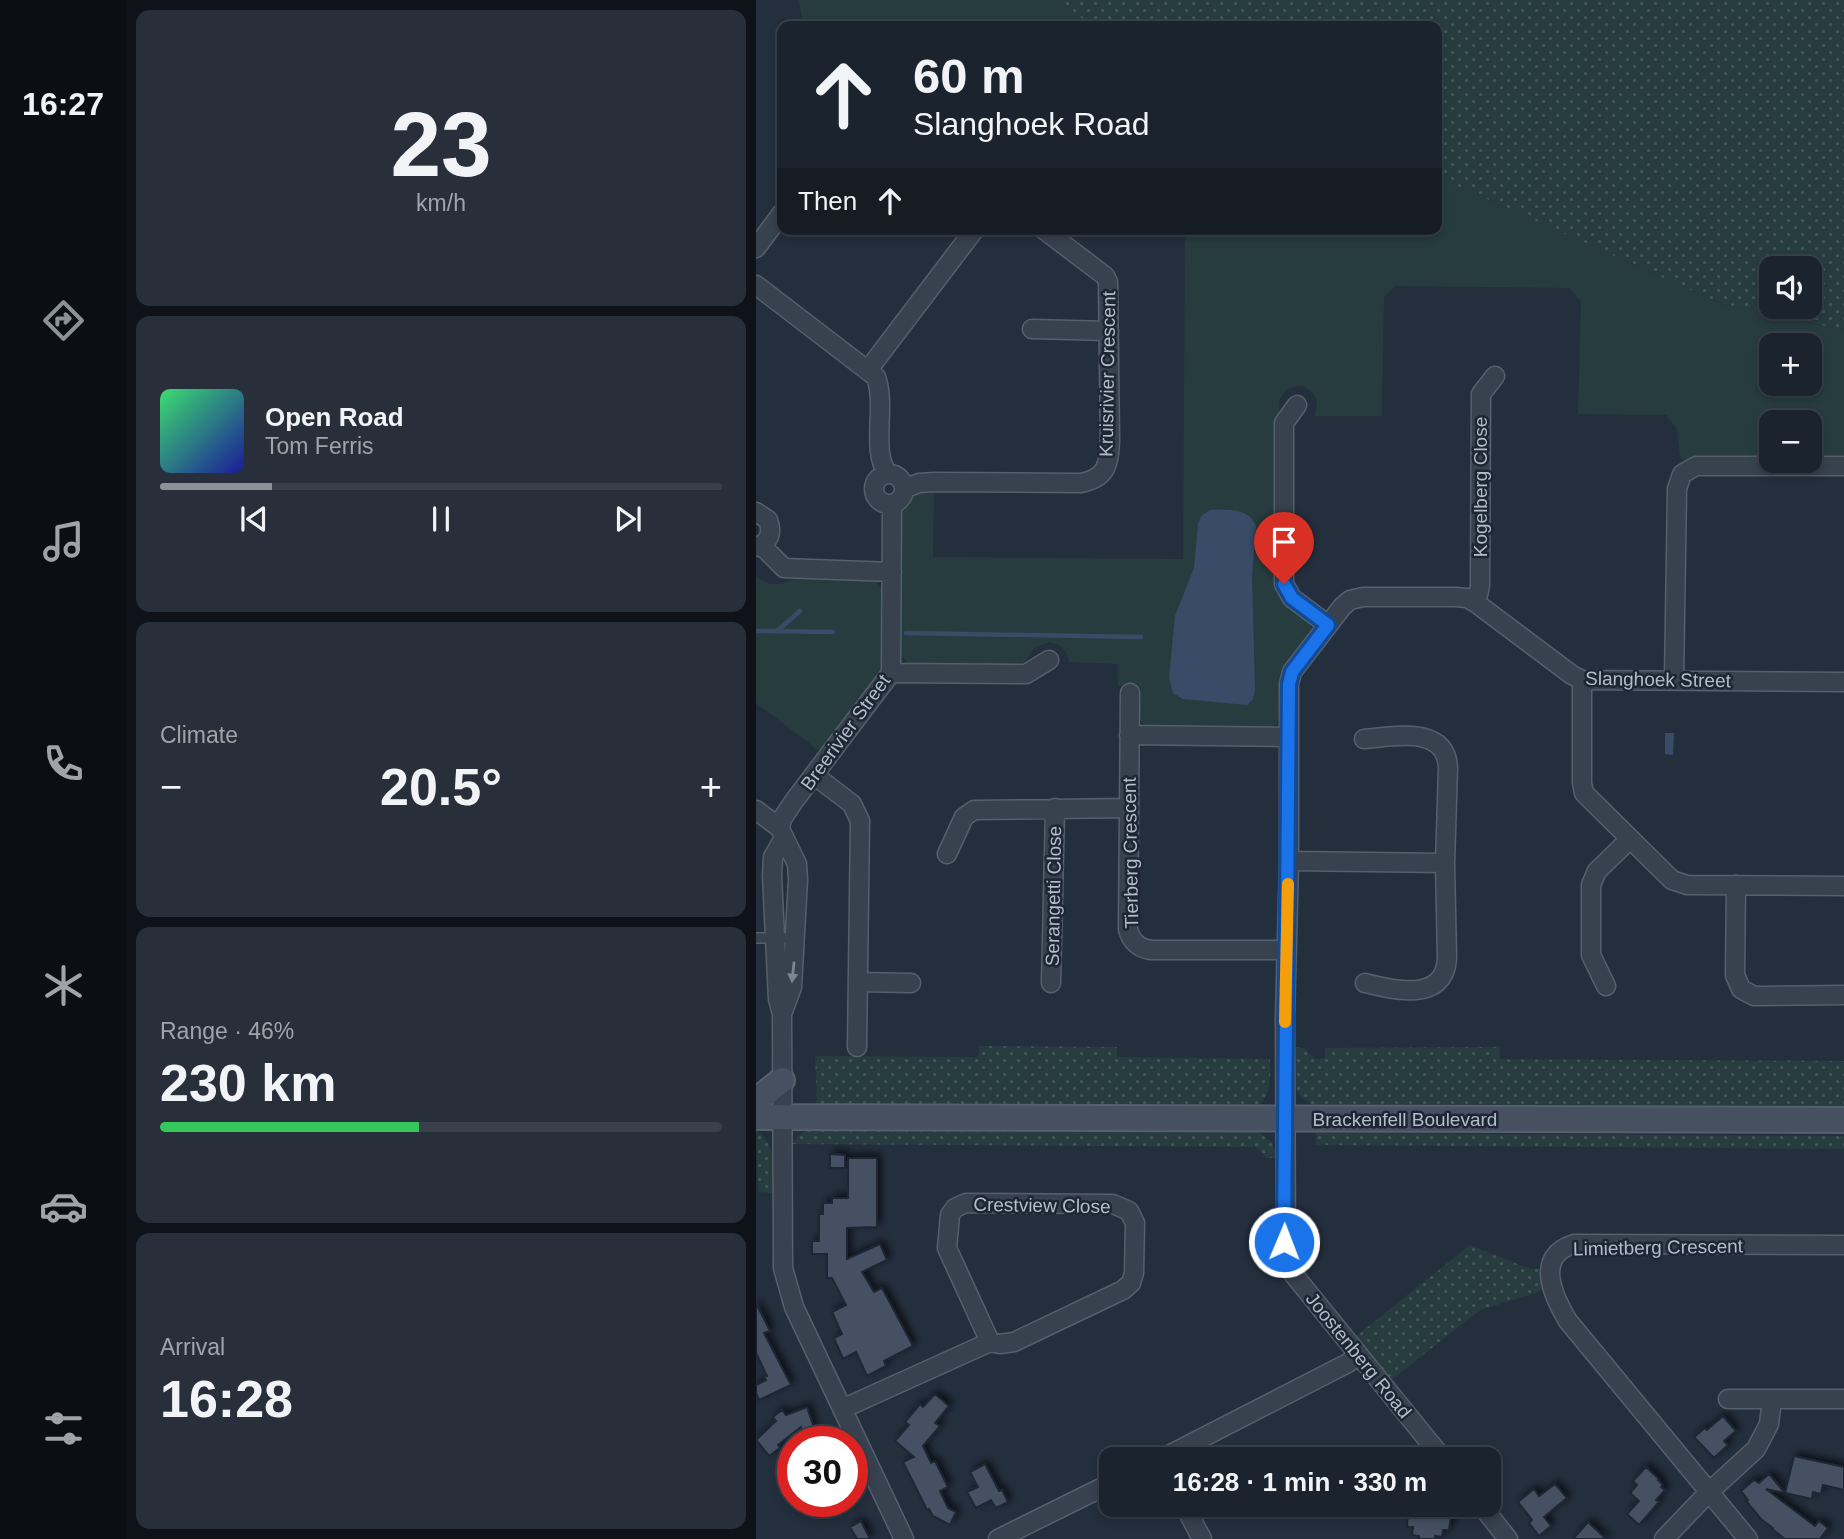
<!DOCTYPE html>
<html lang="en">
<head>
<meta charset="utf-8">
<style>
	:root { --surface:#1b232e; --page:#282f3a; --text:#f1f3f6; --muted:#a0a4aa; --line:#39404a; --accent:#8c9099 }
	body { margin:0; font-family:Arial,sans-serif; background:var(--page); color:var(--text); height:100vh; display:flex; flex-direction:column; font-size:26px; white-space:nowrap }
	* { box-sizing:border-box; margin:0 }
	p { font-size:23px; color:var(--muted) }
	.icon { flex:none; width:38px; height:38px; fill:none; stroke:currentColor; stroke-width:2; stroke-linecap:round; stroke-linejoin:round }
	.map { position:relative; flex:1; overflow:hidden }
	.side { display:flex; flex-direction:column; gap:10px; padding:10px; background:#0f1319; width:630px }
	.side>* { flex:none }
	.banner { position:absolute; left:21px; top:21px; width:665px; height:214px; border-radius:14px; box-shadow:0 4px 10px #0003,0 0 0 2px var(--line); background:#1b232e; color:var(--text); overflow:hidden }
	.tools { position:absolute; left:1003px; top:256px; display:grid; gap:14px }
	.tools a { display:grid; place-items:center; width:63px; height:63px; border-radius:14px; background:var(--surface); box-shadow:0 4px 10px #0003,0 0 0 2px var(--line); font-size:35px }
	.speed { position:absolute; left:21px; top:1426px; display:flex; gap:14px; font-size:35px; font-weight:700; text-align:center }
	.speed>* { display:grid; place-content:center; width:91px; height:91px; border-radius:50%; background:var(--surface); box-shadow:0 4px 10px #0003,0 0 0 2px var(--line); line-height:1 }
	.speed .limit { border:10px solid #d22; background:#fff; color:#111 }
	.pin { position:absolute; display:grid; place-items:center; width:60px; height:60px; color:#fff; margin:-72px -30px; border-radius:50% 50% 50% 0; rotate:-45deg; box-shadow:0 0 7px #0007 }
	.pin .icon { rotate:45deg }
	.me { position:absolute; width:77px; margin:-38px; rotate:1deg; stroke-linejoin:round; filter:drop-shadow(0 0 5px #0008) }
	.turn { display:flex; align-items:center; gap:24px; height:147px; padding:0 21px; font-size:32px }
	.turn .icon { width:91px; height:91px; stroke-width:2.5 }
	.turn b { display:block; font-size:49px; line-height:60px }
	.then { display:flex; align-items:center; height:66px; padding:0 21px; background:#0003; gap:14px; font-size:26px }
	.big { font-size:52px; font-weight:700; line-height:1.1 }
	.side .card { flex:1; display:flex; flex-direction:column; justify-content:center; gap:10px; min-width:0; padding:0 24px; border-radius:14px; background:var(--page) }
	.side .dial { align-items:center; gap:0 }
	.dial b { font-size:91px; line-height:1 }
	.song { display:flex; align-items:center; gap:21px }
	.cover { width:84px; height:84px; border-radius:10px; background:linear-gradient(135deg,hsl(140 70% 55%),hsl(240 70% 35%)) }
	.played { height:7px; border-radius:4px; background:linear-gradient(90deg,var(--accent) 20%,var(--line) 20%) }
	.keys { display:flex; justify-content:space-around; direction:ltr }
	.heat { display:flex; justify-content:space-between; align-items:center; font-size:38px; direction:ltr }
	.charge { height:10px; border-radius:5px; background:linear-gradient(90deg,#34c759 46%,var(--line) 0) }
	.trip { position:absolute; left:343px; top:1447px; width:402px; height:70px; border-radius:14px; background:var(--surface); box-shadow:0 4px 10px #0003,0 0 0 2px var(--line); font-weight:700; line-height:70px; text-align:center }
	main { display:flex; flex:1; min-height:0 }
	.dock { display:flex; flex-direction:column; width:126px; justify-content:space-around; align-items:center; background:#0b0e12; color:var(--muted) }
	.dock .icon { width:49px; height:49px }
	.dock .active { color:var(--accent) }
	.dock b { font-size:32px; color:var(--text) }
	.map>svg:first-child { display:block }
	.grass { fill:url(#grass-dots); fill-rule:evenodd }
	.green { fill:#263c3f; fill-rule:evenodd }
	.water { fill:#394c67 }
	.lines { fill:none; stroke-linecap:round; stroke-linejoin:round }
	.stream { stroke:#394c67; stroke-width:4.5 }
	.building { fill:#455162; stroke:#1f2835; stroke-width:2; filter:url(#shadow) }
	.lane-casing { stroke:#565f6c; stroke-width:12 }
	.street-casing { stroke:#565f6c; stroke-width:21 }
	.secondary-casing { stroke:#565f6c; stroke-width:28 }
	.lane { stroke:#38414e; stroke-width:9 }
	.street { stroke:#38414e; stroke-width:18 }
	.secondary { stroke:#465061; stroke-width:24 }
	.oneway { fill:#7c8592 }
	.route-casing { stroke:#114b97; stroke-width:18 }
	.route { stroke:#1a73e8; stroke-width:12 }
	.slow { stroke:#f59e0b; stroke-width:12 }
	.labels { text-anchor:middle; stroke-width:5; stroke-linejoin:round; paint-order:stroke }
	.street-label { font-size:19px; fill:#b4bcc9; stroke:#1d2633 }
</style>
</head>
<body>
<main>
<nav class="dock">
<b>16:27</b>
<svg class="icon active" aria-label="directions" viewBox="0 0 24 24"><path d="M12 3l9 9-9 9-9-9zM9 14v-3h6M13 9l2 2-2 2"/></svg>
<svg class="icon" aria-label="music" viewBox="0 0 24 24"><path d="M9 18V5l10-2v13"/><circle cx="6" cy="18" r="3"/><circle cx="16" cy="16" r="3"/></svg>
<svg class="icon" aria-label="phone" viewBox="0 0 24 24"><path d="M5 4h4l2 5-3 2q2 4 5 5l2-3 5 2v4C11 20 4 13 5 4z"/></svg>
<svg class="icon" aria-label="climate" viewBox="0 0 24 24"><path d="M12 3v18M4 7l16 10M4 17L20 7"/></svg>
<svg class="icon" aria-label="car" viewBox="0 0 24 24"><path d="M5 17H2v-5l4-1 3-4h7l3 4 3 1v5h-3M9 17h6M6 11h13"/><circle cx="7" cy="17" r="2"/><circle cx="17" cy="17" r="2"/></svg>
<svg class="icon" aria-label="filters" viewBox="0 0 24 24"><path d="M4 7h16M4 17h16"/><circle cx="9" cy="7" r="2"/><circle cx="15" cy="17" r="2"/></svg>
</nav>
<section class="side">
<div class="card dial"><b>23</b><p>km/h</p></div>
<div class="card">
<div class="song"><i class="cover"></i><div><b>Open Road</b><p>Tom Ferris</p></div></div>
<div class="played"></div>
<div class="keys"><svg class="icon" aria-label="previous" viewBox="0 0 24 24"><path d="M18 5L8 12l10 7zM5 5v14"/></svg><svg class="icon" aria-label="pause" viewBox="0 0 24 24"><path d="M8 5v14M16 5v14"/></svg><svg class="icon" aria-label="next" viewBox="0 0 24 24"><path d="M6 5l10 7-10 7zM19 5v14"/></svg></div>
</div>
<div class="card"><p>Climate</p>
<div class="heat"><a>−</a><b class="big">20.5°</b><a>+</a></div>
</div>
<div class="card"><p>Range · 46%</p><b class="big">230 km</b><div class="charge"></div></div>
<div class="card"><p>Arrival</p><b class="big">16:28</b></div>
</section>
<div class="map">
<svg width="1088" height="1539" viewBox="0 0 1088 1539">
	<defs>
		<pattern id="grass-dots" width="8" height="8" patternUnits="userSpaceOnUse" patternTransform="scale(1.75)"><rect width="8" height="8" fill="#263c3f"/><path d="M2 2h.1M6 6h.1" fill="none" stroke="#435659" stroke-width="1.8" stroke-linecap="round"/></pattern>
		<filter id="shadow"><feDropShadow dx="4" dy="-4" stdDeviation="3.5" flood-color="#0009"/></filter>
	</defs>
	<rect width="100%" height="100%" fill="#242f3e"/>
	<path class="grass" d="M302,0H1088V330L966,304L681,177V26H342L329,21ZM1015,268H1054V306H1015Z
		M223,1046L361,1047V1057L514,1059C514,1078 517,1095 500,1107H62L58,1105L61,1100L59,1056L222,1057Z
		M537,1047L548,1048L559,1059L569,1058V1048L743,1047L744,1059L1088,1061V1110L557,1105C531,1091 537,1072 537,1047Z
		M53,1128L499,1130L516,1142L522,1158H511L500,1147L36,1144L41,1137Z
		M0,1131C22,1145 17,1170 16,1193L2,1192Z
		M560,1133L1088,1136V1149L560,1145Z
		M714,1245L774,1269H784L788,1287L783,1292L724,1310L634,1381L598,1338Z"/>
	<path class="green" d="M43,0H302L329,21L342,26H163L156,21L113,26L112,20L67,26H47Z
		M681,177L966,304L1088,330V459H1054V422H1015V459H936L930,461L924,457L921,429L910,415L822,414L825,301L813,288L639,286L628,297L626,416H558C572,389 533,372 523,402L521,585L553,620L556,628L520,725L513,729L389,727L381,715V686H362V664L313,662C311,650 305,644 293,642L278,648L266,666L155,665L143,654L145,511L161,491L178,489L177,557L427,559L429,229H681ZM1015,345H1054V383H1015Z
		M0,577L14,584H25L42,577L113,578L121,582L126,589L128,669L66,753L0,703Z"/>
	<path class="water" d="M454,510C471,510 492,507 500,526L496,577L499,690L497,699L491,705L427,699L417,693L413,678L419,616L438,568L442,524L445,516Z
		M909,733H918L917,755L909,754Z"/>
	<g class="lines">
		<path class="stream" d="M0,631L77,632
			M21,631L44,611
			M150,633L385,637"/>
	</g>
	<path class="building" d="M74,1154L89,1155V1168H74Z
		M92,1158H121V1227L91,1228V1259L124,1244L131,1260L106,1272L118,1292L126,1288L157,1346L128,1361L130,1366L111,1376L100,1352L87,1359L78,1338L86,1334L76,1312L90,1305L76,1278H71V1254H56V1241H63V1214H67V1203H76V1198H92Z
		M0,1303L14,1331L8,1333L35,1385L3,1400L0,1393V1385L10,1380L8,1377L11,1376L0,1353Z
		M179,1394L193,1406L179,1423L184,1426L167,1446L175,1463L179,1461L192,1487L184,1491L192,1508L200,1512L194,1525L177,1516L173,1509L171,1510L147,1462L158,1457L139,1441L153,1425L149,1422L164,1404L167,1407Z
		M51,1407L58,1428L46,1432L45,1427L22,1445L24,1448L13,1456L0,1440L20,1421L17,1417L26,1410L30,1415Z
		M967,1416L980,1431L968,1441L972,1445L958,1458L938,1437L949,1428L951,1430Z
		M1038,1456L1088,1467V1490L1067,1485L1065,1494L1057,1492L1056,1499L1029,1493Z
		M229,1464L243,1491L246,1490L252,1502L240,1508L235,1500L220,1508L211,1492L222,1487L214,1472Z
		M890,1467L903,1479L902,1480L907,1485L905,1487L909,1490L900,1500L903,1502L883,1525L871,1514L883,1501L874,1493L881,1485L877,1481Z
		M1013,1474L1029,1493L1010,1489L1059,1526L1063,1521L1072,1528L1064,1539H1029L1016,1529L1017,1528L1005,1519L990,1501L992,1500L985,1491L998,1480L1003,1483Z
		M799,1484L811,1498L788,1517L795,1526L783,1536L773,1523L776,1520L762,1502L778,1489L783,1496Z
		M660,1505H683L682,1507H690L689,1515L695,1516L693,1530H687L686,1537L679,1536V1539H663V1536L656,1535L657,1527H651L652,1512H659Z
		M105,1521L114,1539H101L94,1527Z
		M832,1522L850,1539H817Z"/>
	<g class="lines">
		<g class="lane-casing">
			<path id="lane" d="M0,938H39"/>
		</g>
		<g class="street-casing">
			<path id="street" d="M0,248L26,213
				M0,285L120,377C131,408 114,450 132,474
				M276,329L353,331
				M112,370L219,229
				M541,405L528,423V584L536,598L572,625
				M118 489a15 15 0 1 1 30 0a15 15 0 1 1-30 0Z
				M148,489L163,483L178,482L325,483C351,478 353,464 354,441L352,282L349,276L287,229
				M0,512L12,520C17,533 13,543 0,547
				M5,545L28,568L136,572
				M720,603L724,586L725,394L739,376
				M135,673L270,674L293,660
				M826,680V783L828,793L916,880L931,885L1088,886
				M918,680L921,489L926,474L940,466H1088
				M374,693L372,929C375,941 382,948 395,950H529
				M373,735L532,737
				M608,739C636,737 690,724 692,768L689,863L691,959C688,1003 637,990 609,983
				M58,775L96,804L104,821L101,1047
				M0,810L24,828
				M24,828L26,819L38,801L135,673L136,504
				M25,831L41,864L42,880L36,987L26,1014
				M28,838L17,857L16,876L22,999L26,1014L27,1268L38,1307L148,1539
				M191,854L208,817L218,810L372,808
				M533,861L689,863
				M980,885L979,975L985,989L998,996L1088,995
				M102,982L155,983
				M295,983L299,808
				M850,986L835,955V885L841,871L874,839
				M972,1399H1088
				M86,1409L234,1342L244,1344L258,1342L367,1290L375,1283L378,1273L379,1223L373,1211L357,1204L210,1203L199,1208L194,1215L191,1248L234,1342
				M403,1460L592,1363L603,1355
				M688,1460L546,1285L538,1275L530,1253L529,1018L533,861V684L536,672L586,607L594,600L607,597H700L711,598L720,603L816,675L826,680L1088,682
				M428,1505L446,1539
				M725,1505L752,1539
				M242,1539L355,1483
				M908,1539L953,1492L1000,1449L1013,1424L1016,1399
				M992,1539L812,1321C797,1296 778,1256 818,1244L1088,1245"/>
		</g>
		<g class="secondary-casing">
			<path id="secondary" d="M0,1101L26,1080
				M0,1117L1088,1120"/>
		</g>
		<use href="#lane" class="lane"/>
		<use href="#street" class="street"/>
		<use href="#secondary" class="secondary"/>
	</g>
	<defs><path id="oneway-solid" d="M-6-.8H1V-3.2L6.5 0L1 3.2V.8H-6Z" transform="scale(1.75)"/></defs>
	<use class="oneway" href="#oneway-solid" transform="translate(37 972) rotate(96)"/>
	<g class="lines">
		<g class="route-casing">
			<path id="route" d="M528,584L536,598L572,625L536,672L533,684L528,1242"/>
		</g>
		<use href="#route" class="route"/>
		<path class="slow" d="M529,1022L532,884"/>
	</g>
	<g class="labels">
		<g class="street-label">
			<text transform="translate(351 374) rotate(-89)" y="7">Kruisrivier Crescent</text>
			<text transform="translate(724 487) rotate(-90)" y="7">Kogelberg Close</text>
			<text transform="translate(902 679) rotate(1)" y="7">Slanghoek Street</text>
			<text transform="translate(89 732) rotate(-54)" y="7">Breerivier Street</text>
			<text transform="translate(374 853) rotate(-91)" y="7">Tierberg Crescent</text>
			<text transform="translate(297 896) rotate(-89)" y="7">Serangetti Close</text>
			<text x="649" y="1126">Brackenfell Boulevard</text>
			<text transform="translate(286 1205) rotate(1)" y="7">Crestview Close</text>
			<text transform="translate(902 1247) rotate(-1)" y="7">Limietberg Crescent</text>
			<text transform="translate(603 1355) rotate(51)" y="7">Joostenberg Road</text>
		</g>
	</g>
</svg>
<div class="tools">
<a><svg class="icon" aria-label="sound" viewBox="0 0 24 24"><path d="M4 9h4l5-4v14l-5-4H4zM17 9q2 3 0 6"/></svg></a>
<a>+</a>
<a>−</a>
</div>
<div class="speed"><div class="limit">30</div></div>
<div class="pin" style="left:528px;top:584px;background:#d93025"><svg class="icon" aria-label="arrive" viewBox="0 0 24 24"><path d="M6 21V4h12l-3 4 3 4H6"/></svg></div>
<svg class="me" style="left:528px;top:1242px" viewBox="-20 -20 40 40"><circle r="17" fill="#1a73e8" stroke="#fff" stroke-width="3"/><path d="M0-11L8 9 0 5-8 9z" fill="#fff"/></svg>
<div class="trip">16:28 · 1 min · 330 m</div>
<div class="banner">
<div class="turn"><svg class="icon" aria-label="ahead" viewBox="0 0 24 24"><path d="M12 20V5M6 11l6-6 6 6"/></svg><div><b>60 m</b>Slanghoek Road</div></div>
<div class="then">Then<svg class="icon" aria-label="ahead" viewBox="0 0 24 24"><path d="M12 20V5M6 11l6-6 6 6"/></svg></div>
</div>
</div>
</main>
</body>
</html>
